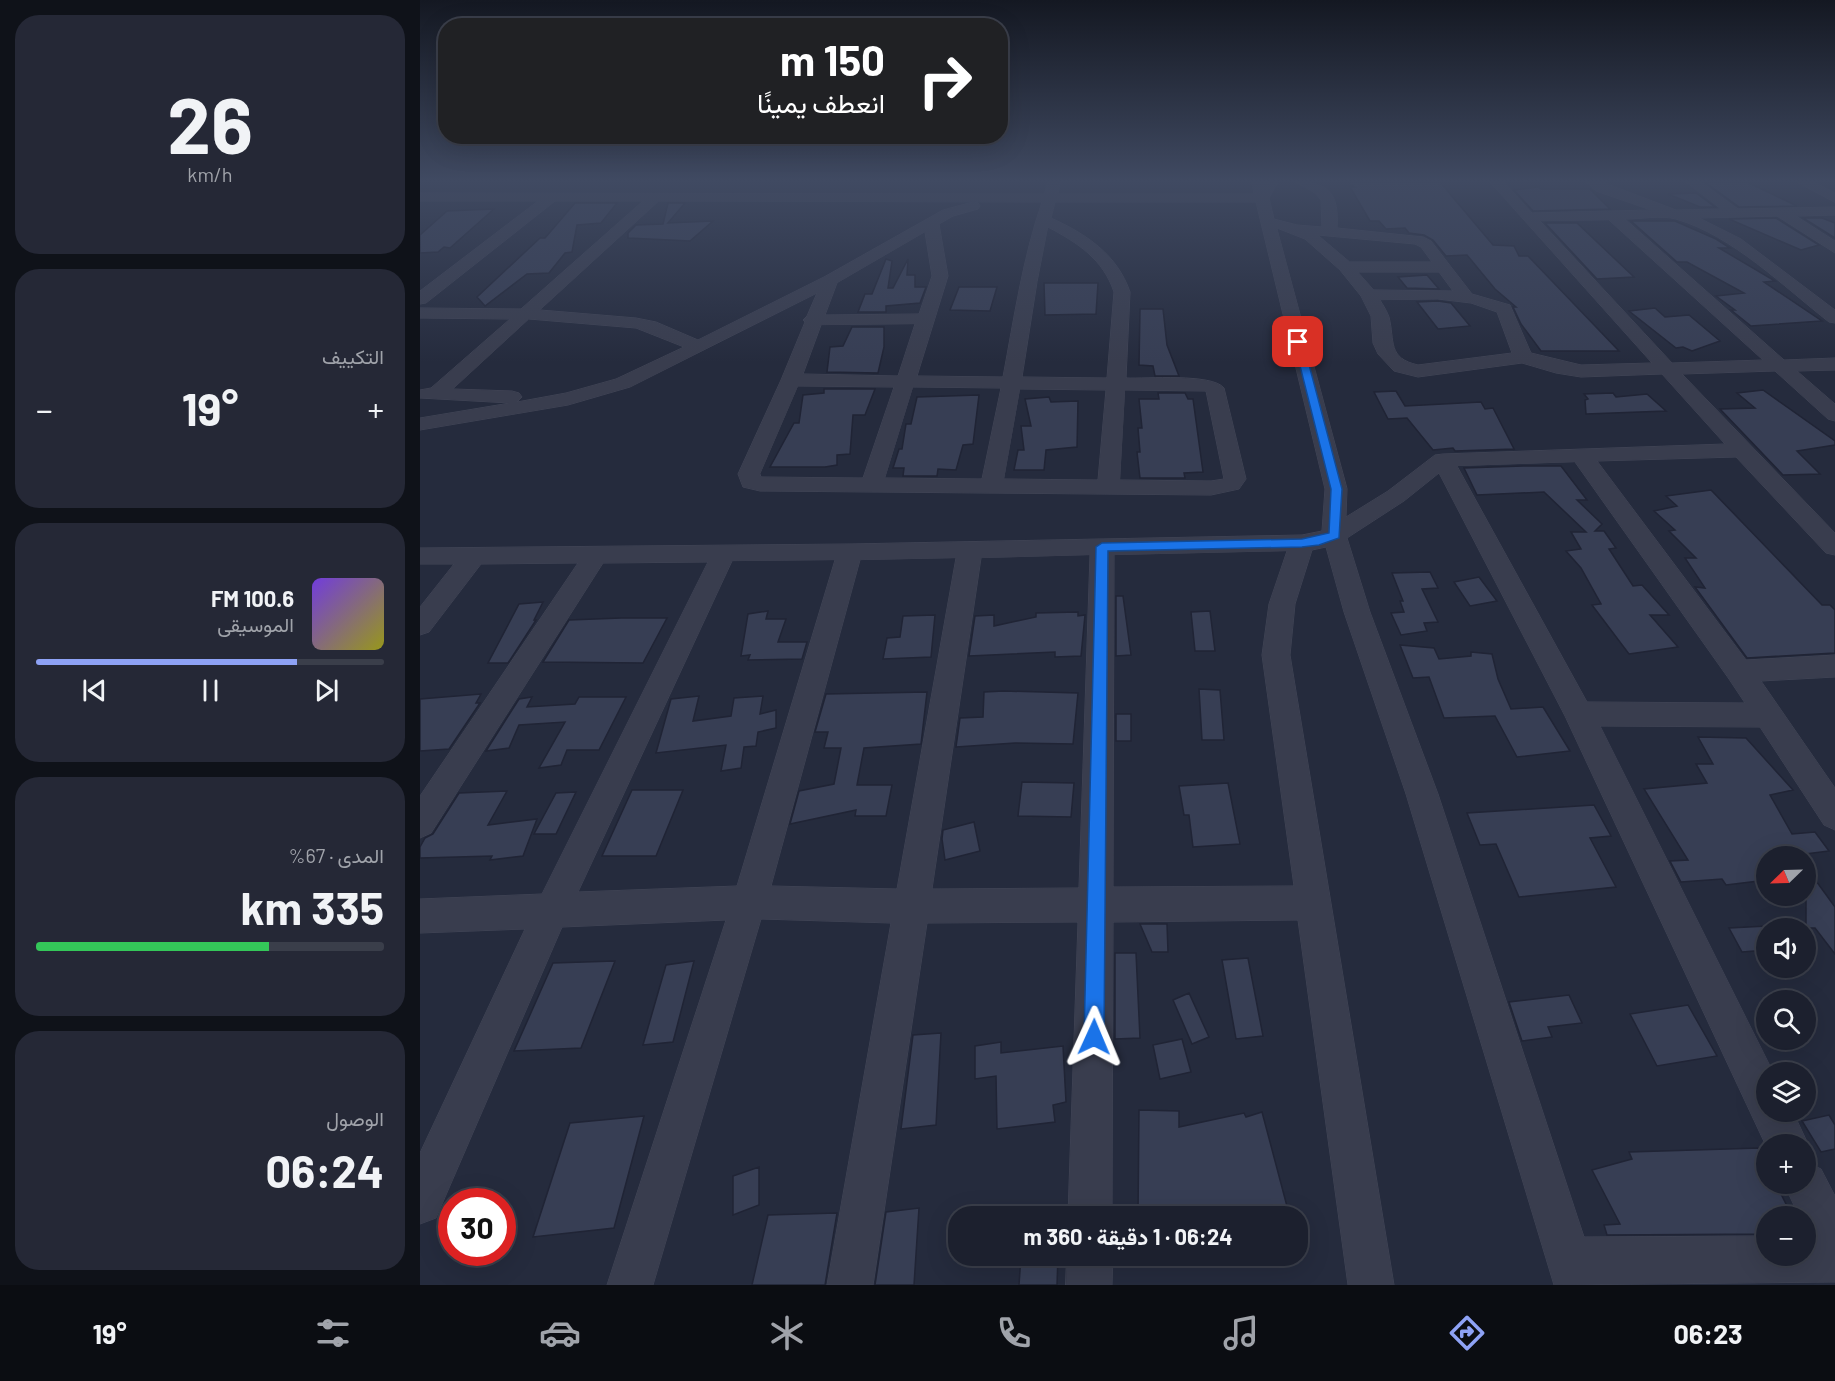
<!DOCTYPE html>
<html lang="ar">
<head>
<meta charset="utf-8">
<style>
	:root { --surface:#1c202e; --page:#252836; --text:#f1f3f6; --muted:#a0a3aa; --line:#3a3e4a; --accent:#8ea2f5 }
	body { margin:0; font-family:Barlow,Vazirmatn,sans-serif; background:var(--page); color:var(--text); direction:rtl; height:100vh; display:flex; flex-direction:column; font-size:22px; white-space:nowrap }
	* { box-sizing:border-box; margin:0 }
	p { font-size:20px; color:var(--muted) }
	.icon { flex:none; width:33px; height:33px; fill:none; stroke:currentColor; stroke-width:2; stroke-linecap:round; stroke-linejoin:round }
	.map { position:relative; flex:1; overflow:hidden; direction:ltr }
	.panel { display:flex; flex-direction:column; gap:15px; padding:15px; background:#0f1219; width:420px }
	.panel>* { flex:none }
	.guide { position:absolute; left:18px; top:18px; width:570px; height:126px; border-radius:24px; box-shadow:0 6px 24px #0002,0 0 0 2px var(--line); direction:rtl; background:#202124; color:#fff; overflow:hidden }
	.needle { width:39px; rotate:247deg }
	.buttons { position:absolute; left:1336px; top:846px; display:grid; gap:12px }
	.buttons a { display:grid; place-items:center; width:60px; height:60px; border-radius:50%; background:var(--surface); box-shadow:0 6px 24px #0002,0 0 0 2px var(--line); font-size:30px }
	.speed { position:absolute; left:18px; top:1188px; display:flex; gap:12px; font-size:30px; font-weight:700; text-align:center }
	.speed>* { display:grid; place-content:center; width:78px; height:78px; border-radius:50%; background:var(--surface); box-shadow:0 6px 24px #0002,0 0 0 2px var(--line); line-height:1 }
	.speed .limit { border:9px solid #d22; background:#fff; color:#111 }
	.pin { position:absolute; display:grid; place-items:center; width:51px; height:51px; color:#fff; margin:-26px; border-radius:12px; box-shadow:0 3px 9px #0006 }
	.me { position:absolute; width:66px; margin:-33px; rotate:1deg; stroke-linejoin:round; filter:drop-shadow(0 0 4px #0008) }
	.turn { display:flex; align-items:center; gap:21px; height:126px; padding:0 24px; font-size:27px }
	.turn .icon { width:78px; height:78px; stroke-width:2.5 }
	.turn b { display:block; font-size:42px; line-height:51px }
	.big { font-size:45px; font-weight:700; line-height:1.1 }
	.panel .widget { flex:1; display:flex; flex-direction:column; justify-content:center; gap:9px; min-width:0; padding:0 21px; border-radius:24px; background:var(--page) }
	.panel .dial { align-items:center; gap:0 }
	.dial b { font-size:78px; line-height:1 }
	.song { display:flex; align-items:center; gap:18px }
	.cover { width:72px; height:72px; border-radius:9px; background:linear-gradient(135deg,hsl(260 70% 55%),hsl(60 70% 35%)) }
	.played { height:6px; border-radius:3px; background:linear-gradient(90deg,var(--accent) 75%,var(--line) 75%) }
	.keys { display:flex; justify-content:space-around; direction:ltr }
	.heat { display:flex; justify-content:space-between; align-items:center; font-size:33px; direction:ltr }
	.charge { height:9px; border-radius:4px; background:linear-gradient(90deg,#34c759 67%,var(--line) 0) }
	.trip { position:absolute; left:528px; top:1206px; width:360px; height:60px; border-radius:24px; background:var(--surface); box-shadow:0 6px 24px #0002,0 0 0 2px var(--line); font-weight:700; line-height:60px; text-align:center; direction:rtl }
	.menu { display:flex; height:96px; justify-content:space-around; align-items:center; background:#0b0d12; color:var(--muted) }
	.menu .icon { width:42px; height:42px }
	.menu .on { color:var(--accent) }
	.menu b { font-size:27px; color:var(--text) }
	main { display:flex; flex:1; min-height:0 }
	.map>svg:first-child { display:block }
	.building { fill:#373e54; stroke:#202435; stroke-width:1.5 }
	.lines { fill:none; stroke-linecap:round; stroke-linejoin:round }
	.minor-casing { stroke:#424657; stroke-width:1 }
	.minor { fill:#393d4e; fill-rule:evenodd }
	.route { fill:#1a73e8; stroke:#114b97; stroke-width:1.5 }
</style>
</head>
<body>
<main>
<div class="map">
<svg width="1415" height="1285" viewBox="0 0 1415 1285">
	<rect width="100%" height="100%" fill="#252b3d"/>
	<path class="building" d="M928,182H1020L1073,245L1094,246L1099,256H1108L1199,351H1121L1101,324L1093,307H1096L1075,289L1047,255L1026,256L1013,240L1004,235L989,233L985,228L966,229L959,221H950L930,187H935Z
		M1285,182H1327L1377,206L1319,207Z
		M1118,187L1122,189H1170L1190,209L1113,211L1094,190Z
		M1276,193L1295,207H1280L1248,194Z
		M155,203H197L181,223L157,225L152,252L145,253L129,273L107,274L65,306L57,297L120,238H125Z
		M248,203H265L248,223L293,221L270,241L208,238V233L216,225L243,224Z
		M74,209L30,248L24,247L18,252L0,253V235L27,211Z
		M1356,218L1399,245L1381,250L1309,219Z
		M1383,218H1402L1415,223V238Z
		M1211,221H1255L1296,239L1310,248H1299L1355,281L1344,282L1402,321L1331,326L1311,310H1315L1296,296L1324,293L1267,262H1257Z
		M1125,223H1157L1214,277L1177,279Z
		M466,259L472,261L468,288H473L488,259L487,275H495V287H506L500,303L466,306V312H438L445,294H452Z
		M1007,275L1019,289L987,288L978,277Z
		M624,283H678L676,314L625,315Z
		M539,287H577L570,311L530,310Z
		M1018,301L1031,303L1050,326L1018,329L997,302Z
		M1235,308L1245,317L1269,315L1300,341L1272,351L1263,347L1256,348L1209,311Z
		M720,309H743L747,345L759,376H735L733,366L719,365Z
		M432,327H464V347L458,373L407,372L410,347L423,346Z
		M404,389H455L445,415H433L430,454L417,455V465L405,467H350L374,423H379L383,395L404,393Z
		M1343,390L1415,441V445L1377,451L1400,474L1363,475L1300,409L1335,408L1317,393Z
		M976,391L985,406L1061,402L1065,409L1073,408L1094,449L1035,451L1033,448L1013,450L987,418L968,419L954,392Z
		M738,393H765L768,399H773L783,472L764,473L765,478H720L717,452H720L718,428H722L719,399H739Z
		M1193,393L1196,397L1227,394L1246,411L1166,414L1165,400L1168,399L1164,394Z
		M559,395L553,444L543,445L536,470L518,469L517,476H483L484,468H473L479,449H482L486,424H491L497,397Z
		M629,397L631,402L658,401L657,447L626,450L624,470H594L598,450H604L601,426H611L605,399Z
		M1103,466H1141L1167,500H1157L1182,524L1175,531H1184L1196,548L1189,549L1213,586L1222,585L1249,615H1230L1258,647L1209,654L1172,605L1181,604L1161,568L1146,551L1161,549L1151,532H1166L1124,492L1057,495L1044,468Z
		M1291,490L1402,605H1410L1415,610V653L1327,658L1275,587L1285,588L1265,558H1276L1249,531L1255,530L1234,511L1257,506L1246,496Z
		M1010,572L1018,588L1002,589L1018,622L1004,623L1007,631L981,635L971,613L984,612L980,601H983L972,573Z
		M1059,577L1077,601L1050,606L1034,582Z
		M696,596H703L711,655L696,656Z
		M123,602L114,620H116L88,663H68L99,604Z
		M348,611L346,619H366L358,642H387L382,659L328,660L330,655L321,656L328,614Z
		M790,611L795,651H775L771,612Z
		M658,612V616L665,615L661,656L635,657V652L549,656L555,616L574,615V626L616,617V613Z
		M515,615L511,657L463,659L467,638L480,637L483,616Z
		M201,618H247L223,663L123,662L149,620Z
		M980,645L1014,648L1019,659L1051,656V652L1072,654L1078,679L1091,709L1123,707L1150,751L1097,757L1075,716L1024,718L1009,677L993,678Z
		M779,689L800,690L804,740H782Z
		M584,691L658,693L653,744L595,743L536,747L540,718L563,717L564,692Z
		M507,692L501,744L444,748L437,785H472L466,816H435L436,810L370,824L379,791L414,784L421,748H404L408,732H395L406,694Z
		M61,694L56,703H60L29,749L0,751V699Z
		M279,696L273,721L311,716L314,698L343,696L340,714L356,710V728L338,732L336,746L324,747L321,768L301,771L306,745L236,753L251,699Z
		M112,697L107,707L155,704L159,697H206L179,750H147L141,765L119,768L145,722L99,725L89,748L66,751L99,699Z
		M696,714H711V741H696Z
		M1278,737L1326,738L1373,790L1350,795L1372,834L1395,832L1409,851L1377,855L1378,856H1347V880L1306,885L1302,879L1261,882L1250,861L1268,860L1224,789L1287,783L1276,764H1293Z
		M602,782L654,783L651,817L598,816Z
		M808,783L820,844L773,847L769,815H764L759,786Z
		M212,790H263L236,856H182Z
		M87,791L68,825L117,819L103,856L70,860L72,856L0,858V847L5,838L13,834L39,793Z
		M156,792L136,834H114L136,793Z
		M1174,805L1191,836L1170,838L1196,887L1099,897L1076,844L1060,845L1047,813Z
		M554,822L560,851L525,860L522,839L523,830Z
		M1386,867L1415,907V954L1395,928H1386Z
		M720,924H747L748,952H732Z
		M1347,926V950L1322,952L1309,928Z
		M695,953H716L720,1038L695,1039Z
		M828,958L843,1036L816,1039L802,960Z
		M195,961L161,1048L94,1051L133,963Z
		M274,961L253,1042L223,1045L246,965Z
		M769,993L789,1037L772,1044L753,1000Z
		M1149,995L1162,1023L1128,1027L1132,1037L1102,1041L1089,1002Z
		M1268,1005L1297,1056L1237,1066L1210,1014Z
		M521,1033L516,1125L481,1129L493,1035Z
		M762,1039L771,1072L740,1079L733,1045Z
		M581,1042V1053L643,1046L646,1102L633,1105L635,1122L577,1129L576,1076L555,1079V1046Z
		M719,1110L759,1111V1127L824,1113L826,1117L842,1112L868,1210L842,1216H718Z
		M1409,1115L1415,1125V1149L1401,1152L1382,1121Z
		M224,1116L194,1228L113,1237L150,1123Z
		M1340,1148L1347,1164V1184H1356L1372,1216H1347V1234L1187,1235L1184,1225L1200,1224L1172,1170L1212,1159L1209,1152Z
		M339,1167V1205L313,1215V1176Z
		M499,1208L494,1285H455L466,1212Z
		M417,1213L405,1285H332L348,1215Z
		M601,1256H638L637,1285H599Z"/>
	<g class="lines">
		<g class="minor-casing">
			<path id="minor" d="M628,182H640L638,194H834L832,182H858L849,198L854,219L877,225L902,227L901,200L895,193L876,182C910,182 919,194 917,228L1003,237L1011,241L1052,294L1090,305L1111,353L1161,365L1232,363L1070,182H1084L1112,213L1231,210L1176,191L1166,182H1182L1256,210L1301,209L1266,182H1281L1318,209L1415,207V215L1376,216L1415,241V253L1357,216L1279,218L1321,239L1415,310V323L1409,322C1364,287 1312,235 1256,219C1241,215 1221,219 1205,219L1364,360L1415,358V370L1377,371L1415,404V421L1408,419L1355,371L1262,374L1415,533V555L1406,553L1316,457L1177,461L1326,660L1415,655V677L1341,681L1415,788V830L1404,825L1340,727L1180,726L1353,1072H1347V1112H1373L1388,1144L1386,1149V1144H1347V1148L1145,716L1019,473L984,501L927,538L950,612L1018,794L1164,1237L1347,1236V1256H1386V1236H1388L1386,1216H1379L1364,1184H1386V1162L1401,1169L1415,1196V1282L1134,1285L986,794L924,612L906,547L892,550L875,604L870,655L974,1285H928L878,920L693,922L692,1216H648L658,922L507,923L453,1285H407L471,923L341,919L233,1285H187L306,920L142,927L16,1218L0,1224V1153L105,929L0,933V899L122,894L288,562L183,563L11,833L0,838V796L158,563L61,564L9,632L0,635V607L34,564H0V548L430,544L882,535L902,531L905,489L836,202H635L631,218C666,234 697,254 710,292L706,378C726,379 792,373 804,388L826,479L819,489L791,495L340,491L323,487L318,474L361,380L385,322L383,320L387,316L397,293L210,387L148,405L0,430V418L90,403L0,398V390L11,388L90,319L0,318V308L101,309L223,201H135L6,303L0,304V291L118,201H0V193L624,194ZM239,201L622,202C603,257 594,318 583,377L497,376L528,276L519,224L533,216L558,209L560,206L558,203L553,202L523,210L404,277L278,340L236,322L216,318L120,310ZM1189,220L1343,360L1252,363L1120,221ZM628,227C658,243 683,259 694,292L687,378L602,377L617,282ZM857,228L885,239L920,270L941,296L951,316L953,343L958,354L974,371L998,377L1102,363L1136,373L1161,377L1242,374L1305,444L1023,454L1015,455L968,491L926,517L927,489ZM505,232L512,276L499,314L405,315L417,283ZM898,235L995,244L1001,247L1012,262H930ZM938,272H1019L1033,291L954,290ZM1018,299L1051,303L1077,312L1092,353L998,365C967,358 975,341 969,317C967,311 963,305 960,300ZM109,319L216,328L264,347L196,379L146,393L97,402L102,397L99,393L92,391L33,389ZM495,324L478,376L383,374L401,325ZM378,386L474,387L443,478L341,477L340,474ZM493,387L581,388L562,479L465,478ZM600,389L686,390L678,480L584,479ZM705,390L786,391L804,479L791,481L700,480ZM1155,462L1309,679L1325,703L1167,702L1037,466ZM867,551L849,604L842,655L874,886L693,887L694,555ZM670,555L659,888L512,889L561,558ZM536,558L477,889L351,886L440,560ZM415,560L317,886L158,892L312,561Z
				M1377,182H1394L1415,193V202Z
				M647,1256H693L692,1285H646Z"/>
		</g>
		<use href="#minor" class="minor"/>
	</g>
	<linearGradient id="sky" x2="0" y2="1"><stop stop-color="#141822"/><stop offset="0.5" stop-color="#404a62"/><stop offset="1" stop-color="#404a62" stop-opacity="0"/></linearGradient>
	<rect width="1415" height="362" fill="url(#sky)"/>
	<path class="route" d="M878,339L883,342L922,489L919,538L899,545L882,547L688,551L684,1037L681,1044L674,1047L667,1044L664,1037L676,547L682,543L882,539L909,533L911,489L874,342Z"/>
</svg>
<div class="buttons">
<a><svg class="needle" viewBox="-14 -14 28 28"><path d="M0-13l5 13h-10z" fill="#e53935"/><path d="M0 13l5-13h-10z" fill="#a0a3aa"/></svg></a>
<a><svg class="icon" aria-label="sound" viewBox="0 0 24 24"><path d="M4 9h4l5-4v14l-5-4H4zM17 9q2 3 0 6"/></svg></a>
<a><svg class="icon" aria-label="search" viewBox="0 0 24 24"><circle cx="10" cy="10" r="6"/><path d="M15 15l6 6"/></svg></a>
<a><svg class="icon" aria-label="layers" viewBox="0 0 24 24"><path d="M12 4l9 5-9 5-9-5zM3 14l9 5 9-5"/></svg></a>
<a>+</a>
<a>−</a>
</div>
<div class="speed"><div class="limit">30</div></div>
<div class="pin" style="left:878px;top:342px;background:#d93025"><svg class="icon" aria-label="arrive" viewBox="0 0 24 24"><path d="M6 21V4h12l-3 4 3 4H6"/></svg></div>
<svg class="me" style="left:674px;top:1037px" viewBox="-20 -20 40 40"><path d="M0-17L14 15 0 8-14 15z" fill="#1a73e8" stroke="#fff" stroke-width="4"/></svg>
<div class="trip">06:24 · 1 دقيقة · 360 m</div>
<div class="guide">
<div class="turn"><svg class="icon" aria-label="right" viewBox="0 0 24 24"><path d="M7 20v-9h11M14 6l5 5-5 5"/></svg><div><b>150 m</b>انعطف يمينًا</div></div>
</div>
</div>
<section class="panel">
<div class="widget dial"><b>26</b><p>km/h</p></div>
<div class="widget"><p>التكييف</p>
<div class="heat"><a>−</a><b class="big">19°</b><a>+</a></div>
</div>
<div class="widget">
<div class="song"><i class="cover"></i><div><b>100.6 FM</b><p>الموسيقى</p></div></div>
<div class="played"></div>
<div class="keys"><svg class="icon" aria-label="previous" viewBox="0 0 24 24"><path d="M18 5L8 12l10 7zM5 5v14"/></svg><svg class="icon" aria-label="pause" viewBox="0 0 24 24"><path d="M8 5v14M16 5v14"/></svg><svg class="icon" aria-label="next" viewBox="0 0 24 24"><path d="M6 5l10 7-10 7zM19 5v14"/></svg></div>
</div>
<div class="widget"><p>المدى · 67%</p><b class="big">335 km</b><div class="charge"></div></div>
<div class="widget"><p>الوصول</p><b class="big">06:24</b></div>
</section>
</main>
<nav class="menu">
<b>06:23</b>
<svg class="icon on" aria-label="directions" viewBox="0 0 24 24"><path d="M12 3l9 9-9 9-9-9zM9 14v-3h6M13 9l2 2-2 2"/></svg>
<svg class="icon" aria-label="music" viewBox="0 0 24 24"><path d="M9 18V5l10-2v13"/><circle cx="6" cy="18" r="3"/><circle cx="16" cy="16" r="3"/></svg>
<svg class="icon" aria-label="phone" viewBox="0 0 24 24"><path d="M5 4h4l2 5-3 2q2 4 5 5l2-3 5 2v4C11 20 4 13 5 4z"/></svg>
<svg class="icon" aria-label="climate" viewBox="0 0 24 24"><path d="M12 3v18M4 7l16 10M4 17L20 7"/></svg>
<svg class="icon" aria-label="car" viewBox="0 0 24 24"><path d="M5 17H2v-5l4-1 3-4h7l3 4 3 1v5h-3M9 17h6M6 11h13"/><circle cx="7" cy="17" r="2"/><circle cx="17" cy="17" r="2"/></svg>
<svg class="icon" aria-label="filters" viewBox="0 0 24 24"><path d="M4 7h16M4 17h16"/><circle cx="9" cy="7" r="2"/><circle cx="15" cy="17" r="2"/></svg>
<b>19°</b>
</nav>
</body>
</html>
